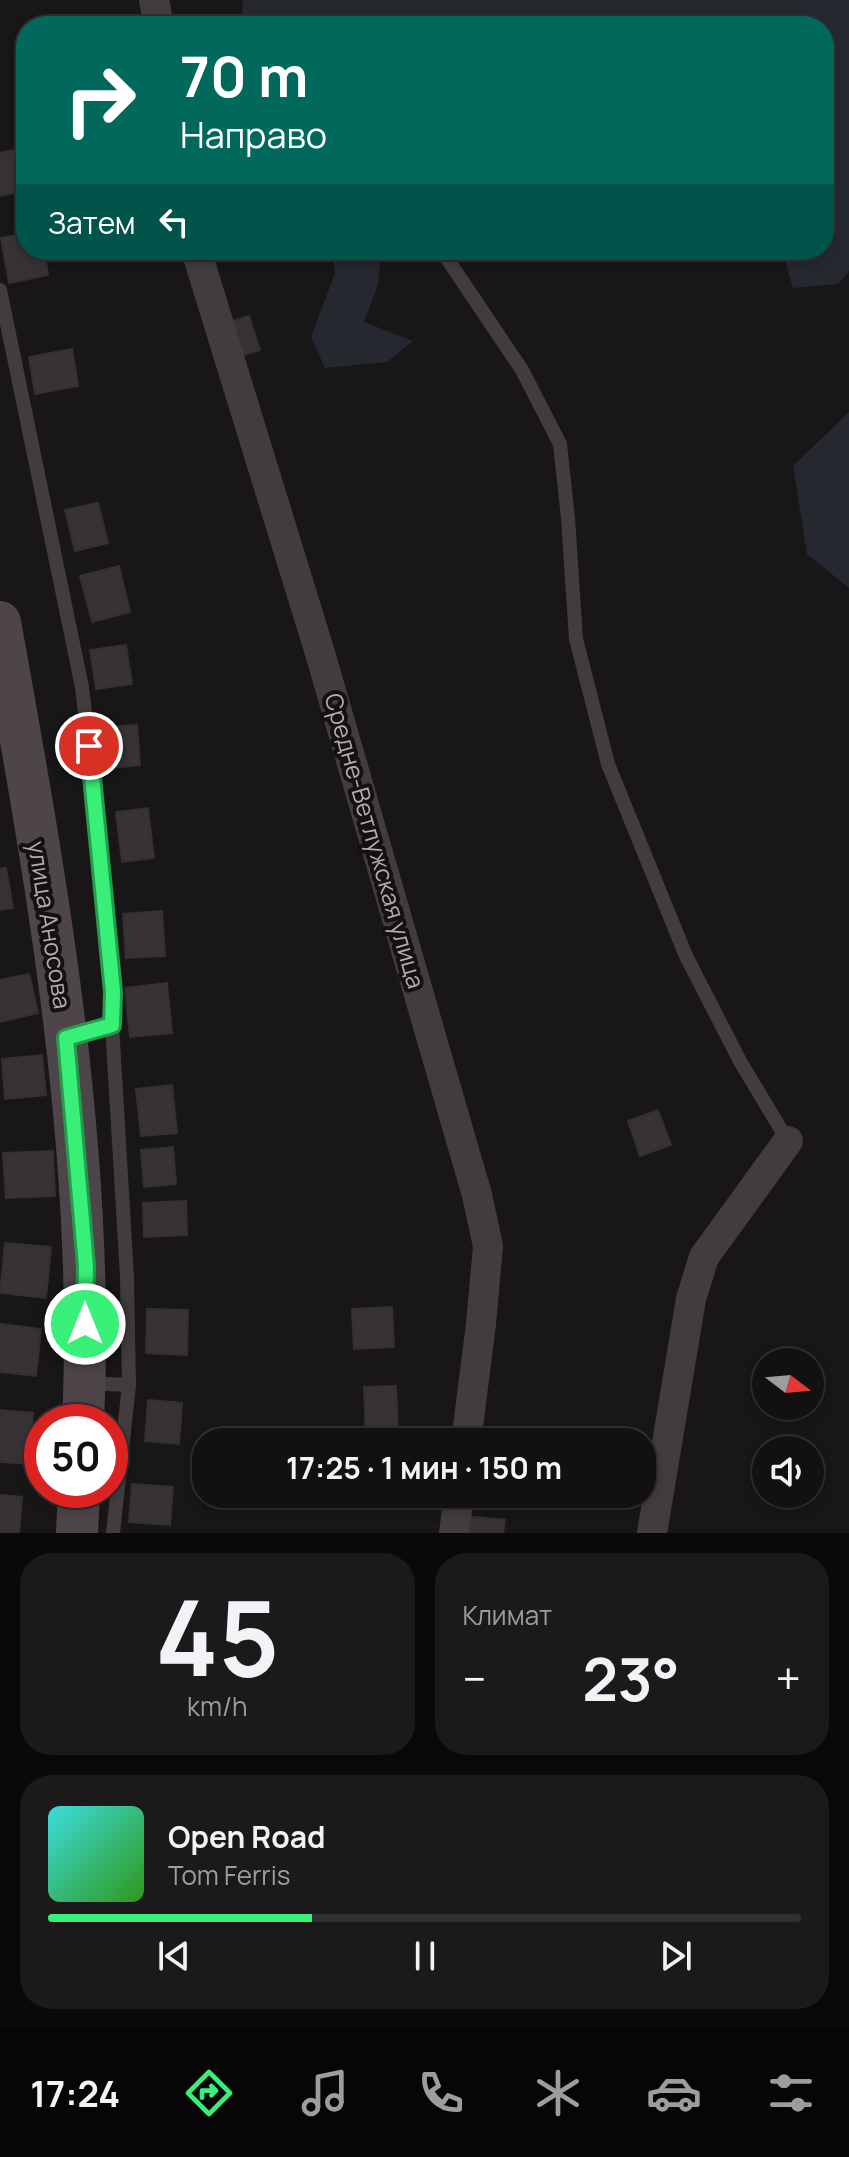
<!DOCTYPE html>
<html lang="ru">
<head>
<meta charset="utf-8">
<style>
	:root { --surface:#121011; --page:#1b191a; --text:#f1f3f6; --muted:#9c9d9f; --line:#313031; --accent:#38ef77 }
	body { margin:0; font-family:Manrope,sans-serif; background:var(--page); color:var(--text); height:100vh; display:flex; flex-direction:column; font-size:30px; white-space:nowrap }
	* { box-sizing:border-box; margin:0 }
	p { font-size:26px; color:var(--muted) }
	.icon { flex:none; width:44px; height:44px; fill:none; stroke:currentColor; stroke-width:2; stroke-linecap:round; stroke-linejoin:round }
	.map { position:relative; height:1533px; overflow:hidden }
	.panel { display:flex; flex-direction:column; gap:20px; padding:20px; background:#0a0909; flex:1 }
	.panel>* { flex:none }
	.guide { position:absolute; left:16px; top:16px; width:818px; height:244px; border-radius:32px; box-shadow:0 4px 12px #0003,0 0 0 2px var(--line); background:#00695c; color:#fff; overflow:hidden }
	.needle { width:52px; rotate:106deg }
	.tools { position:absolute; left:752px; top:1348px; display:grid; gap:16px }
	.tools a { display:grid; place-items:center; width:72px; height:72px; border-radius:50%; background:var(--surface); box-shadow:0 4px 12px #0003,0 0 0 2px var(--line); font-size:40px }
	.speed { position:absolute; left:24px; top:1404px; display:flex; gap:16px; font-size:40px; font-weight:700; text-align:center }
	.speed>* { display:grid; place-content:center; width:104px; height:104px; border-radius:50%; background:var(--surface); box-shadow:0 4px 12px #0003,0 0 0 2px var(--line); line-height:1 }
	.speed .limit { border:12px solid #d22; background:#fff; color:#111 }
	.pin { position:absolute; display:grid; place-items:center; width:68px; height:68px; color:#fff; margin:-34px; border:4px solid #fff; border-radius:50%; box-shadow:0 2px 8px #0007 }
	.me { position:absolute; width:88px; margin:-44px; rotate:0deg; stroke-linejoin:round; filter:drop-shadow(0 0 6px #0008) }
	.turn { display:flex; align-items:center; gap:28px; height:168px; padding:0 32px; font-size:36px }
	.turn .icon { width:104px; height:104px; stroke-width:2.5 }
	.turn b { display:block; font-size:56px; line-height:68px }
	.then { display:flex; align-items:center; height:76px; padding:0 32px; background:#0003; gap:16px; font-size:30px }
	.big { font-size:60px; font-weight:700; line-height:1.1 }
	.panel .card { flex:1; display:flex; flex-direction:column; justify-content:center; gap:12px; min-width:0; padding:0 28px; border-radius:32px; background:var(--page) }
	.panel .dial { align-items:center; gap:0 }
	.dial b { font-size:104px; line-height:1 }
	.song { display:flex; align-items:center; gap:24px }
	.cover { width:96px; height:96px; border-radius:12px; background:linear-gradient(135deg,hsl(180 70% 55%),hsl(110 70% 35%)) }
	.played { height:8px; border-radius:4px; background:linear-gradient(90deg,var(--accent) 35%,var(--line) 35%) }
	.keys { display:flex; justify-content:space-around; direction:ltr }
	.heat { display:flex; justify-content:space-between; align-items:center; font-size:44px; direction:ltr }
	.panel .tiles { flex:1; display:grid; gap:20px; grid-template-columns:1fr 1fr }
	.card:last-child { grid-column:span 2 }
	.trip { position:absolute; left:192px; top:1428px; width:464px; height:80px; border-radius:32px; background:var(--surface); box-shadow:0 4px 12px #0003,0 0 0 2px var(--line); font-weight:700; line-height:80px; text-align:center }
	.tabs { display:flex; height:128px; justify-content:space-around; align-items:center; background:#070607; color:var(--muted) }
	.tabs .icon { width:56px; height:56px }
	.tabs .on { color:var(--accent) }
	.tabs b { font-size:36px; color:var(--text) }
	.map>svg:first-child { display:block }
	.green { fill:#262830 }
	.building { fill:#373335; stroke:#343031; stroke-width:2 }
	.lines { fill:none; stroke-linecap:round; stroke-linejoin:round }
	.service { stroke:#423c3f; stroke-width:14 }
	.minor { stroke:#423c3f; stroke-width:30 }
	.secondary { stroke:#4d454a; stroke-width:42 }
	.route-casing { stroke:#249b4d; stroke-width:20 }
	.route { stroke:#38ef77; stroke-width:14 }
	.labels { text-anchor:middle; stroke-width:8; stroke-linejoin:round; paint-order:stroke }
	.street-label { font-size:24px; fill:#b8a8b2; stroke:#131112 }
</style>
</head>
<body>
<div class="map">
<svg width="849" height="1533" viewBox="0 0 849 1533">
	<rect width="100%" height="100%" fill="#181617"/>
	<path class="green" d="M243,0H849V271L838,284L793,288L782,250H824V26H247L242,16Z
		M332,250H381L378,285L364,322L413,341L387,362L325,368L311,337L335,273Z
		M849,412V588L807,554L793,466Z"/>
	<path class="building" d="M15,150L23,191L0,196V153Z
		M26,233V250H44L48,275L9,283L1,238Z
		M249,316L260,350L234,358L223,324Z
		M72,349L78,386L35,394L29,357Z
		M98,503L108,543L75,551L65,510Z
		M119,566L130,612L92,622L80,576Z
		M126,645L132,684L96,689L90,650Z
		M137,725L140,765L110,768L107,727Z
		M148,808L154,858L122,862L116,812Z
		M6,868L13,908L0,910V869Z
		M162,911L165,956L126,958L123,914Z
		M29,974L38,1013L0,1022V980Z
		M167,983L172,1033L130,1037L125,988Z
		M42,1055L46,1095L5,1099L2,1059Z
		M172,1085L177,1133L141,1136L136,1089Z
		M658,1110L671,1145L640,1156L628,1121Z
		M173,1147L176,1184L144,1187L141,1150Z
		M53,1151L55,1196L6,1198L3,1153Z
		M186,1201L187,1235L144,1237L143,1203Z
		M5,1243L51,1247L46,1298L0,1293Z
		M392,1307L394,1347L354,1349L352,1309Z
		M147,1309L188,1310L187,1355L146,1353Z
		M0,1324L41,1329L36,1376L0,1372Z
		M396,1386L398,1436L366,1437L364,1387Z
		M148,1400L182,1403L179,1444L145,1441Z
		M0,1410L33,1413L29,1464L0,1462Z
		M132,1484L173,1487L170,1525L129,1522Z
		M0,1495L22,1497L19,1533H0Z
		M465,1516L505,1520L503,1533H463Z"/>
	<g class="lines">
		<path class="service" d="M446,257L522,370L560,444L568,518L576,639L608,764L686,956L741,1063L788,1141
			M0,290L82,687L99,835L113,992L112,1025L71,1037
			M112,1025L127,1276L129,1385L113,1533
			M85,1383L129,1385"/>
		<path class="minor" d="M154,0L159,26
			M196,250L320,653L477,1195L488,1246L481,1324L466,1442
			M454,1533L459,1494
			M652,1533L691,1299L704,1257L788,1141"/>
		<path class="secondary" d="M0,622C47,884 96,1155 83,1422
			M77,1533L79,1490"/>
	</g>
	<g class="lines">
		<g class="route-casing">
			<path id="route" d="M85,1324L86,1266L66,1038L112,1025L113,992L89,746"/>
		</g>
		<use href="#route" class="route"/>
	</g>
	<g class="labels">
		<g class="street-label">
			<text transform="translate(374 841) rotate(74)" y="8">Средне-Ветлужская улица</text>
			<text transform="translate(49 925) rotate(81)" y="8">улица Аносова</text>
		</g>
	</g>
</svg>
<div class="tools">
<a><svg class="needle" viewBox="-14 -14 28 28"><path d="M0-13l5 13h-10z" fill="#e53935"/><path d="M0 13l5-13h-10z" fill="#9c9d9f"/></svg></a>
<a><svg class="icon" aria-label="sound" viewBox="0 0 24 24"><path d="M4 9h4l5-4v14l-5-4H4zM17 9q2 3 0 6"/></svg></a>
</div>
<div class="speed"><div class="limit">50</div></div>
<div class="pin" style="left:89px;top:746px;background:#d93025"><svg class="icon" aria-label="arrive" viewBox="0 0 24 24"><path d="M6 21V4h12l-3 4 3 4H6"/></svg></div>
<svg class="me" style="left:85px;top:1324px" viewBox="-20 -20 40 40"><circle r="17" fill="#38ef77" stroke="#fff" stroke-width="3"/><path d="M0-11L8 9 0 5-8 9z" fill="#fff"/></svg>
<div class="trip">17:25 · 1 мин · 150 m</div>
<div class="guide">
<div class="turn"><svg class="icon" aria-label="right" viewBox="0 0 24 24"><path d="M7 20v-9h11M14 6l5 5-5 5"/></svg><div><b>70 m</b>Направо</div></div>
<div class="then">Затем<svg class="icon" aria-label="left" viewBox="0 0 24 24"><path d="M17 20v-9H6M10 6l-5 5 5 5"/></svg></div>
</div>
</div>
<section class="panel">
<div class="tiles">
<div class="card dial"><b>45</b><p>km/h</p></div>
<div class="card"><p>Климат</p>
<div class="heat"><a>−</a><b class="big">23°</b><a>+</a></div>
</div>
<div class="card">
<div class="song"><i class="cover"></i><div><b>Open Road</b><p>Tom Ferris</p></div></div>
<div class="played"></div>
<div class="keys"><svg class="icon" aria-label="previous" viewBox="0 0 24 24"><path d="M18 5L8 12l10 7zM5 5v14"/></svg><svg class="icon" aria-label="pause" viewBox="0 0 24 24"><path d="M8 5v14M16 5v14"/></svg><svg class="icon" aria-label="next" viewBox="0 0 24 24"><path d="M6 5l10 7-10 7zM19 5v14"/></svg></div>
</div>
</div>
</section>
<nav class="tabs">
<b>17:24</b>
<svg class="icon on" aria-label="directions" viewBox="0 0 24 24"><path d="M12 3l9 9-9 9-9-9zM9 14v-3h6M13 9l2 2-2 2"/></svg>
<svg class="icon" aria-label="music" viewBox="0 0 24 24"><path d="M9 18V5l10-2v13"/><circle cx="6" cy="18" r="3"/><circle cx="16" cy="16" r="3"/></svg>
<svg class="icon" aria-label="phone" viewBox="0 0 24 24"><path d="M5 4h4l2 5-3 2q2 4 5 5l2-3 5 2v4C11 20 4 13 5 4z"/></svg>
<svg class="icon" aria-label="climate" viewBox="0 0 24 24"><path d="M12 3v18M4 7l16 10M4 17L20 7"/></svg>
<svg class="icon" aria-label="car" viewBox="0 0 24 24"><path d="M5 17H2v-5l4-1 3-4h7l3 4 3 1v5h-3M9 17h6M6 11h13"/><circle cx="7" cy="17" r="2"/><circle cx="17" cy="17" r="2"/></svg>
<svg class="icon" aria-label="filters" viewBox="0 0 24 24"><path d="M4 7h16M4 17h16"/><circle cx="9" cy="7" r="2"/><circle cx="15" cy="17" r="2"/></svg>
</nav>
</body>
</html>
